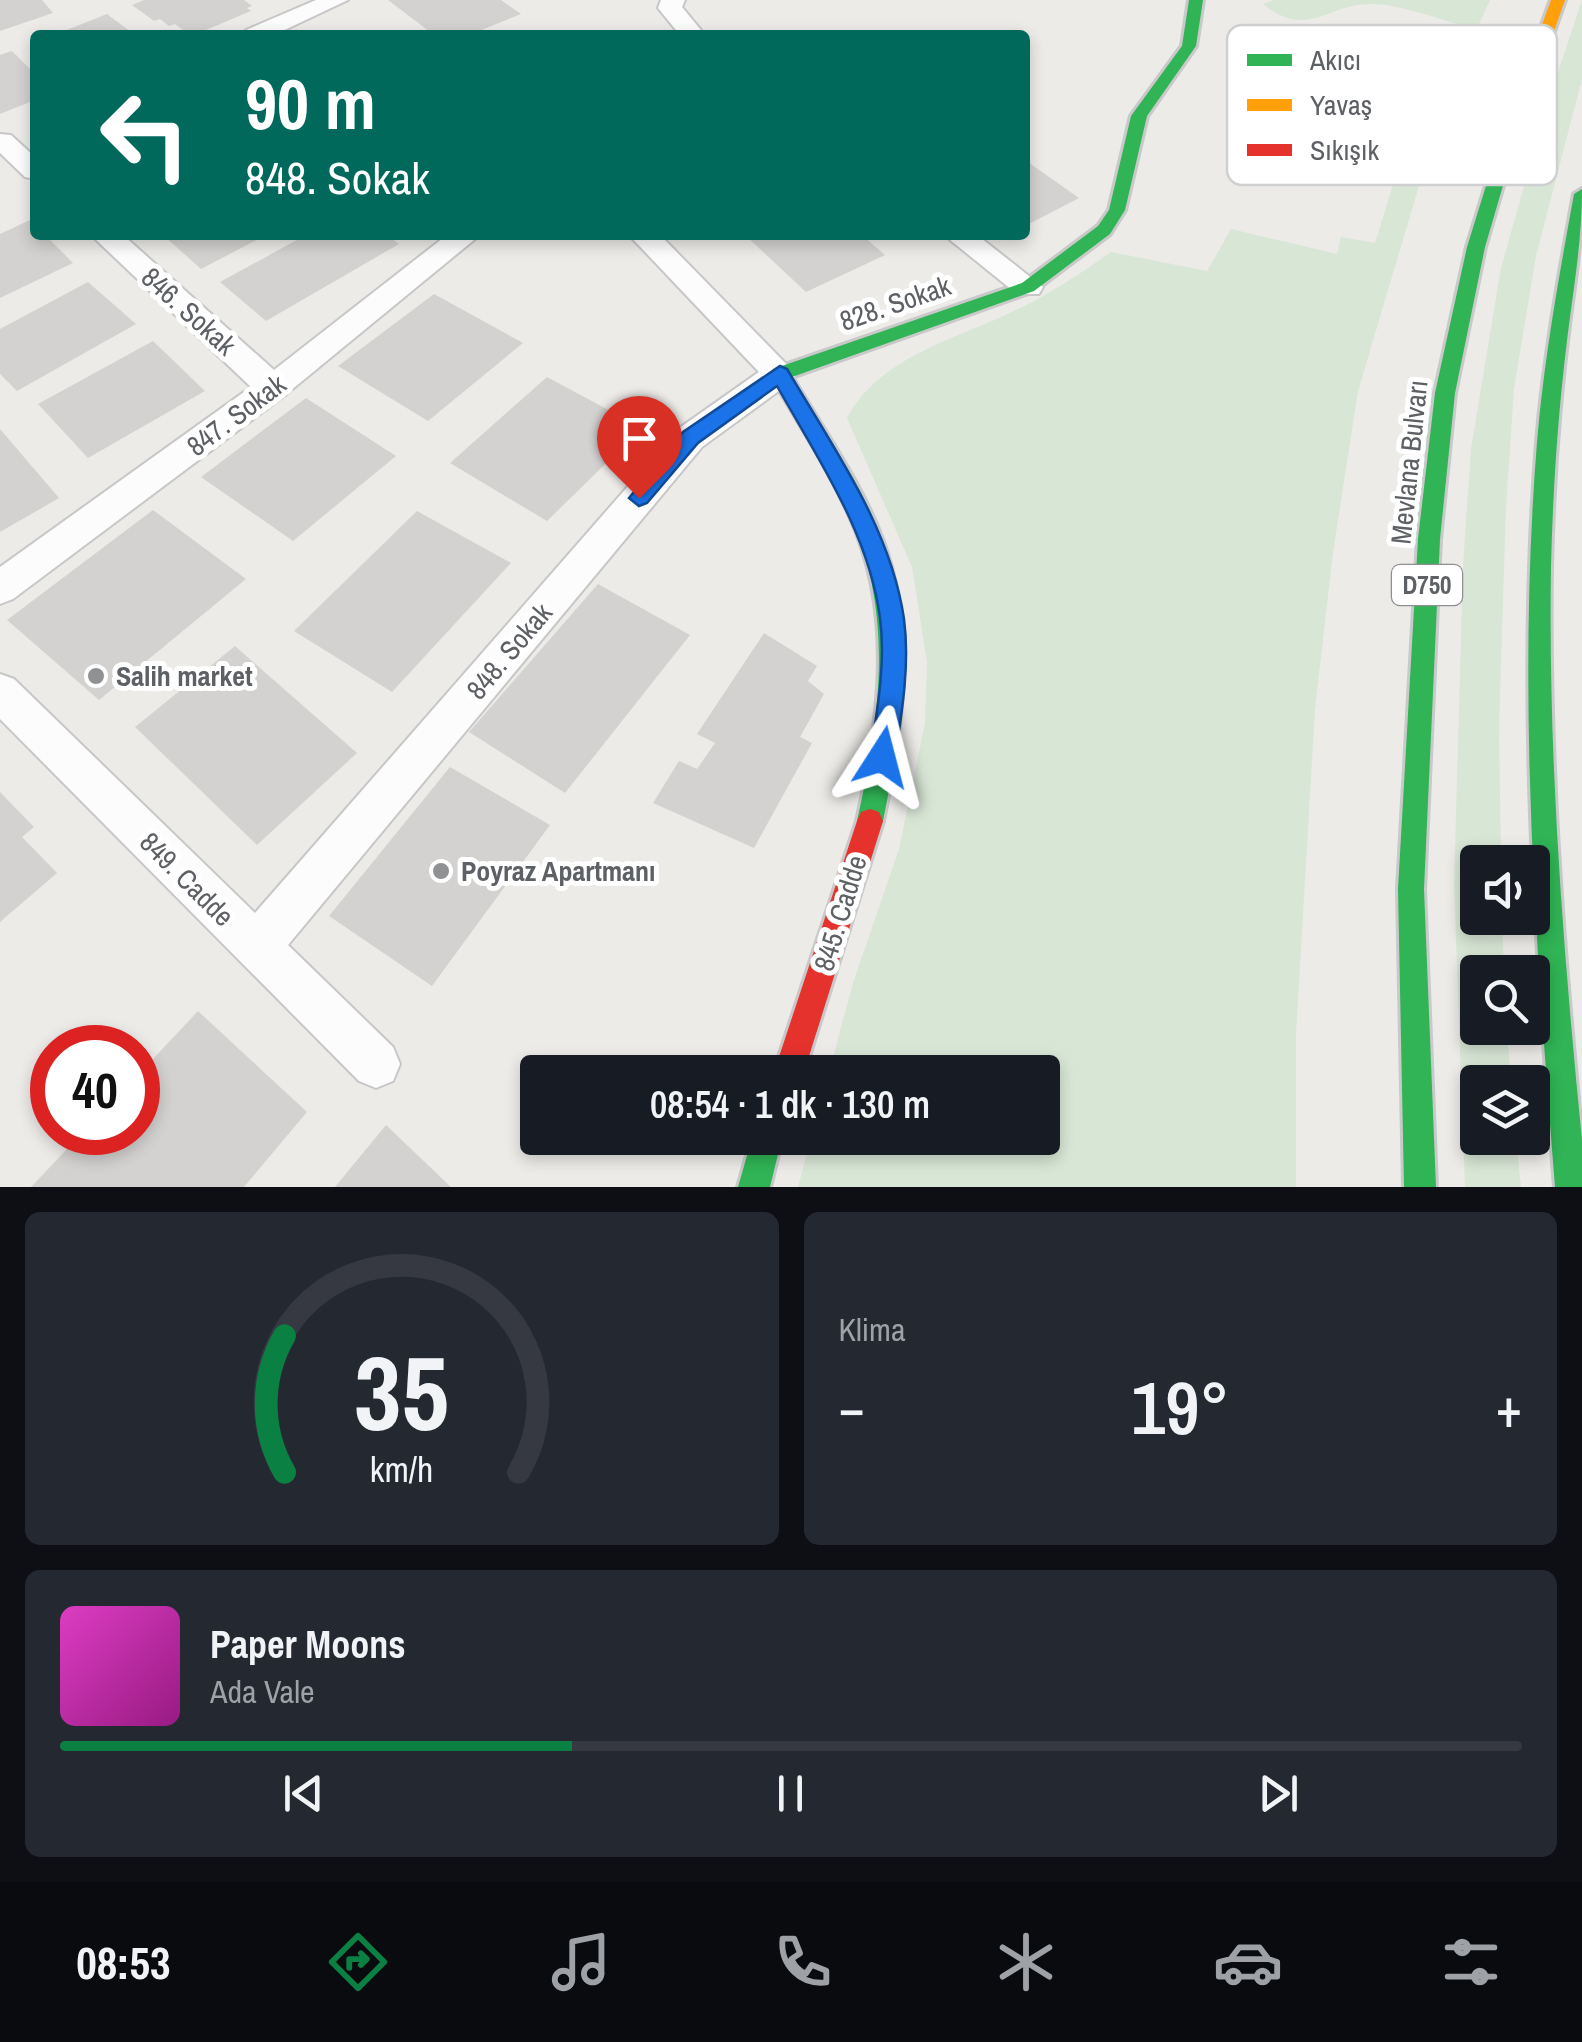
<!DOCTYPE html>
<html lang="tr">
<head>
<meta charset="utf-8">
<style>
	:root { --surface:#171b24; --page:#242831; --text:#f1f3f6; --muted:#9ea1a6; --line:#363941; --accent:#0b8043 }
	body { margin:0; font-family:"Archivo Narrow",sans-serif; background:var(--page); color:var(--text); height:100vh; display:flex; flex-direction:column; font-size:38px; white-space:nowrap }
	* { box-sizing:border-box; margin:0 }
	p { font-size:32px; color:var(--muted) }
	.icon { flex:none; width:55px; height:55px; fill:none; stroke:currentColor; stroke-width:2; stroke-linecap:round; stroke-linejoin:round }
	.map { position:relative; height:1187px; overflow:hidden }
	.panel { display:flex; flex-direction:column; gap:25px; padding:25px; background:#0d0f14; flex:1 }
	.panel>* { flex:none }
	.hud { position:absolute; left:30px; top:30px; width:1000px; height:210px; border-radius:10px; box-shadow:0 5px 15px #0003; background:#00695c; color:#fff; overflow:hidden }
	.controls { position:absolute; left:1460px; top:845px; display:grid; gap:20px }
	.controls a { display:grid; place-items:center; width:90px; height:90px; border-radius:10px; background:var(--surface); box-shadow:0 5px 15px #0003; font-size:50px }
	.speed { position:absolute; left:30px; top:1025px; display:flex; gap:20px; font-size:50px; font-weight:700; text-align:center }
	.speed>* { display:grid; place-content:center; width:130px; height:130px; border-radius:50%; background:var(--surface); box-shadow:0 5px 15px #0003; line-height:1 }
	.speed .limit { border:15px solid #d22; background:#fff; color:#111 }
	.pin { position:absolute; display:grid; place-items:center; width:85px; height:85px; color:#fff; margin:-102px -42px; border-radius:50% 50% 50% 0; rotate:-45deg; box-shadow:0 0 10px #0007 }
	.pin .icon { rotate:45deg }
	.me { position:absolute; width:110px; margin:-55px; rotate:9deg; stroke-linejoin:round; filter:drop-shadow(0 0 8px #0008) }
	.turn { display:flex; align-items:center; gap:35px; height:210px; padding:0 50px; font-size:45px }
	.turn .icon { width:130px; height:130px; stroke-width:2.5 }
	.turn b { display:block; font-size:70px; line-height:85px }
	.big { font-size:75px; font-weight:600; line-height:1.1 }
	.panel .widget { flex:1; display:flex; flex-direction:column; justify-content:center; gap:15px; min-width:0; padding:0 35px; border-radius:15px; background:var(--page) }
	.panel .dial { align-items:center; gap:0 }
	.dial svg { height:260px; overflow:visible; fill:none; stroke:var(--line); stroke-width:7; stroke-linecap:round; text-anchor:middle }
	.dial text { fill:var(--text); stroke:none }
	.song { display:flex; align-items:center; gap:30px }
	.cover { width:120px; height:120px; border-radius:15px; background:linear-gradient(135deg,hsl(310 70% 55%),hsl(310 70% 35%)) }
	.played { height:10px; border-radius:5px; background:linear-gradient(90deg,var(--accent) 35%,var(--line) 35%) }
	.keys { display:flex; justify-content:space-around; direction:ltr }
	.heat { display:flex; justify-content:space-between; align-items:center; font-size:55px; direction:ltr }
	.panel .tiles { flex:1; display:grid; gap:25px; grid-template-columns:1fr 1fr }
	.widget:last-child { grid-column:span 2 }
	.trip { position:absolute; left:520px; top:1055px; width:540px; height:100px; border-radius:10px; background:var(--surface); box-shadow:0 5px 15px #0003; font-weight:600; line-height:100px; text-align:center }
	.tab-bar { display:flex; height:160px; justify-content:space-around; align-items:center; background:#090b0e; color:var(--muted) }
	.tab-bar .icon { width:70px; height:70px }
	.tab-bar .selected { color:var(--accent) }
	.tab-bar b { font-size:45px; color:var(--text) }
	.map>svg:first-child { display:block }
	.green { fill:#d7e6d5 }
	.building { fill:#d3d2d0 }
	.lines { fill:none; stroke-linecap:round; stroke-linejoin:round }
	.street-casing { stroke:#c7c7c7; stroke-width:4 }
	.fast-casing { stroke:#c9c9c9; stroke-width:6 }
	.slow-casing { stroke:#c9c9c9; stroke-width:6 }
	.jam-casing { stroke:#c9c9c9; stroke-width:6 }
	.street { fill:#fcfcfc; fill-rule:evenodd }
	.fast { fill:#30b455; fill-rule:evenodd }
	.slow { fill:#ff9f0a; fill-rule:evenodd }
	.jam { fill:#e5322d; fill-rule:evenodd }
	.route { fill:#1a73e8; stroke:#114b97; stroke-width:2.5 }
	.poi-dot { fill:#8f9192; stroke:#fff; stroke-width:4 }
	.labels { text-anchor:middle; stroke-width:10; stroke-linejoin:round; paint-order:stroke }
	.shield { fill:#fff; stroke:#8e9092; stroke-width:2.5 }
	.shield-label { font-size:25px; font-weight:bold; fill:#5d6064 }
	.street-label { font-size:28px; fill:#5d6064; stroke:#fff }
	.poi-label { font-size:28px; font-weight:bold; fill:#5d6064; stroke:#fff; text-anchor:start }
	.key { fill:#fff; stroke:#cecfd0; stroke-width:2.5 }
	.key-label { font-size:28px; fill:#5d6064 }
</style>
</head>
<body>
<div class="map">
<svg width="1582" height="1187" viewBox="0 0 1582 1187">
	<rect width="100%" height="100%" fill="#ecebe8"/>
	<path class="green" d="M1273,0H1490L1446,95L1358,391L1333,552L1315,709L1296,1034V1187H798L811,1138H1042V1072H829L853,983L899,849L925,723L927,662L912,567L847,418C880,357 953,340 1012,312C1048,295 1079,275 1111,252L1207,271L1231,229L1337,254L1341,237L1375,243L1415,114L1458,24C1432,17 1401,5 1374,4C1328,2 1308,41 1263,4Z
		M1582,0V79L1536,256L1514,389L1506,506L1499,727L1501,862H1478V918H1502L1504,972H1478V1028H1507L1511,1082H1478V1138H1516L1521,1187H1465L1454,885L1463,566L1471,449L1501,268L1546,108Z"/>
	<path class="building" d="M0,0H42L53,13L0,31Z
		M144,0H244L252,6L247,8L251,11L199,33L188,34L175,24L169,26L160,19L154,21L132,5Z
		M388,0H501L521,14L469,35H434Z
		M107,14L135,35H54Z
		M12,51L35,74V100L0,114V55Z
		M1025,160L1079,198L1025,226Z
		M30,220L35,225V235H45L73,263L0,298V234Z
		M163,235H266L201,269Z
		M306,235H387L399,244L266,321L220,282Z
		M745,235H862L885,255L806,292Z
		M88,282L136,324L17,391L0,374V329Z
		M434,294L523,343L428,421L338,366Z
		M153,341L205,391L88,458L38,404Z
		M547,377L642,428L547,521L450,463Z
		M306,398L396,456L293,541L201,477Z
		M0,429L59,498L0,532Z
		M153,510L246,579L99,700L7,620Z
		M417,511L511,563L392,692L294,631Z
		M598,584L690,635L565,793L469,732Z
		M764,633L817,666L808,681L824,694L800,737L812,743L754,848L653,803L679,761L697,769L715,743L697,734Z
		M235,646L357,753L257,845L135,727Z
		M450,767L550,825L432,986L329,916Z
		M0,792L34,827L22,837L57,873L0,922Z
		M198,1011L307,1112L244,1187H31L83,1132H138V1075Z
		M386,1125L451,1187H335Z"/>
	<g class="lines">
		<g class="street-casing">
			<path id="street" d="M316,0H348L274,35H242L246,30Z
				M661,0H685L682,7L705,35H680L658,8Z
				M0,134L11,135L35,157V179L25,177L0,153Z
				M91,235H123L274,370L447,235H480L284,396L13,599L0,604V567L251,387Z
				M629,235H660L796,374L791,382L702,447L288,945L393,1047L400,1064L393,1081L376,1088L359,1081L0,719V674L14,679L255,913L678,429L759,372Z
				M944,235H977L1043,287L1039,294H1017Z"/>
		</g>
		<g class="fast-casing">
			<path id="fast" d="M1189,0H1203L1196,46L1147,116L1125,210L1110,234L1034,291L792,377C823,430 860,481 882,539C917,631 902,727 883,821L879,830L870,833L861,830L857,821C880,718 895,614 849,514C827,465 797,420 770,374L773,369L1022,283L1098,226L1109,210L1131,116L1182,46Z
				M1511,126L1519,131L1485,247L1455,393L1440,539L1424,889L1436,1187H1404L1398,889L1418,539L1435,393L1467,247L1503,131Z
				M1582,189C1582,233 1576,273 1570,317C1559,399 1553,483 1551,566C1548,758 1563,949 1582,1140V1187H1555C1535,939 1517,691 1537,442C1544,359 1559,276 1574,194Z
				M752,1138H782L770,1187H738Z"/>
		</g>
		<g class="slow-casing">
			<path id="slow" d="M1551,0H1565L1519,131L1505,134L1503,131Z"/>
		</g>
		<g class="jam-casing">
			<path id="jam" d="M870,809L879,812L883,821L804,1072H774L857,821L861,812Z"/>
		</g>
		<use href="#street" class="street"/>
		<use href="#fast" class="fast"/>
		<use href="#slow" class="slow"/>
		<use href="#jam" class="jam"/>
	</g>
	<path class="route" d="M780,366L787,369C832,446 891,528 904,619C910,664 902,712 895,757L891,765L882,769L874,765L870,757C877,712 886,663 880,618C869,533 818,459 777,386L698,443L647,503L639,506L629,498L683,432Z"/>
	<g class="poi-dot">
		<circle cx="96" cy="676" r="10"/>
		<circle cx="441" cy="871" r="10"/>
	</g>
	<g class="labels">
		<rect class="shield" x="1392" y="565" width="70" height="40" rx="8"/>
		<g class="shield-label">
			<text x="1427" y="594">D750</text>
		</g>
		<g class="street-label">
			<text transform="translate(895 303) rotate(-19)" y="10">828. Sokak</text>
			<text transform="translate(189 311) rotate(42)" y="10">846. Sokak</text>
			<text transform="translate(236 415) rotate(-37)" y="10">847. Sokak</text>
			<text transform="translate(1409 462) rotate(-84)" y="10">Mevlana Bulvarı</text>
			<text transform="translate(509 651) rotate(-50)" y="10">848. Sokak</text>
			<text transform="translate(187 879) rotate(45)" y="10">849. Cadde</text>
			<text transform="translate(840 913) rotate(-73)" y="10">845. Cadde</text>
		</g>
		<g class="poi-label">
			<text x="116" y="686">Salih market</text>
			<text x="461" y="881">Poyraz Apartmanı</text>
		</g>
	</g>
	<rect x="1227" y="25" width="330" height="160" rx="15" class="key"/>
	<rect x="1247" y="54" width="45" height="12" fill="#30b455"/>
	<rect x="1247" y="99" width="45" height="12" fill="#ff9f0a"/>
	<rect x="1247" y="144" width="45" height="12" fill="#e5322d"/>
	<g class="key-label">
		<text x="1310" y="70">Akıcı</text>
		<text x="1310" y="115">Yavaş</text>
		<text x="1310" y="160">Sıkışık</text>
	</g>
</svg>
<div class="controls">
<a><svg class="icon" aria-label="sound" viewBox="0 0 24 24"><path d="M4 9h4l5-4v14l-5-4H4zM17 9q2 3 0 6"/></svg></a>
<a><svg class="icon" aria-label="search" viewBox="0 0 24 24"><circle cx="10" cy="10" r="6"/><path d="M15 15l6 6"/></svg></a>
<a><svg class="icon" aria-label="layers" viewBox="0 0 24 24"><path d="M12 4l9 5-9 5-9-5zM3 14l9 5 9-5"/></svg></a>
</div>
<div class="speed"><div class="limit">40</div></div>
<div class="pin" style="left:639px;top:498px;background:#d93025"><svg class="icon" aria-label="arrive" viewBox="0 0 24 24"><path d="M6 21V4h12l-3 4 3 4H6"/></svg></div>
<svg class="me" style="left:882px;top:757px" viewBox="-20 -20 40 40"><path d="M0-17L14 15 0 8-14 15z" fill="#1a73e8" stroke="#fff" stroke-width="4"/></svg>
<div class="trip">08:54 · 1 dk · 130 m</div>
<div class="hud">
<div class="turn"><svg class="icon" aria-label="left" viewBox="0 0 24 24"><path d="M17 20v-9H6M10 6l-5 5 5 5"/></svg><div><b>90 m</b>848. Sokak</div></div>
</div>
</div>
<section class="panel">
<div class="tiles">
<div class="widget dial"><svg viewBox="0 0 100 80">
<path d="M14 69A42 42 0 1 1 86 69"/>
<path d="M14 69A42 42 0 0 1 14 27" stroke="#0b8043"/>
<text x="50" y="56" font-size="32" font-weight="700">35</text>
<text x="50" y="72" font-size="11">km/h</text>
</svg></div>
<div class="widget"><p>Klima</p>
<div class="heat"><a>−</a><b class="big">19°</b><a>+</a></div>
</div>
<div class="widget">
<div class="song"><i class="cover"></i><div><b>Paper Moons</b><p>Ada Vale</p></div></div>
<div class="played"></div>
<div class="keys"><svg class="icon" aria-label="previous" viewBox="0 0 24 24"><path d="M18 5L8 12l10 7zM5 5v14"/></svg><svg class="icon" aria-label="pause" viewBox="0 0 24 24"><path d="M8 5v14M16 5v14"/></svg><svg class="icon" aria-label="next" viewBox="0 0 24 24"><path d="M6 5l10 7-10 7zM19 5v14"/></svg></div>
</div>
</div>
</section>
<nav class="tab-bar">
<b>08:53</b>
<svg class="icon selected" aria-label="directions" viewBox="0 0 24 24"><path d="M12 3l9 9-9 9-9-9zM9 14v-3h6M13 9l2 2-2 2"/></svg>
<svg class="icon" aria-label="music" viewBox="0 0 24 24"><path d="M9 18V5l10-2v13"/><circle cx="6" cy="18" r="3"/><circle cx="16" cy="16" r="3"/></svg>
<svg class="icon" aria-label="phone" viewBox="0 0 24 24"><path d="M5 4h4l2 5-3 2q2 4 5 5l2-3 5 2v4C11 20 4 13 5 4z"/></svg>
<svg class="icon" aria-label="climate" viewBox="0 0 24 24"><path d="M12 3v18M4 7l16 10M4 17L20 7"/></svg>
<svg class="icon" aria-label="car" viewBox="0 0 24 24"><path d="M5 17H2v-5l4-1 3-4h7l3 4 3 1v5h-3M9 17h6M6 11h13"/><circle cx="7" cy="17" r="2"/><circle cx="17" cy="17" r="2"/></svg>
<svg class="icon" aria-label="filters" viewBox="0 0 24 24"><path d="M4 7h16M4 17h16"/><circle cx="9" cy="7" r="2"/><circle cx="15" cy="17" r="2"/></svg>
</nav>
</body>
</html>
